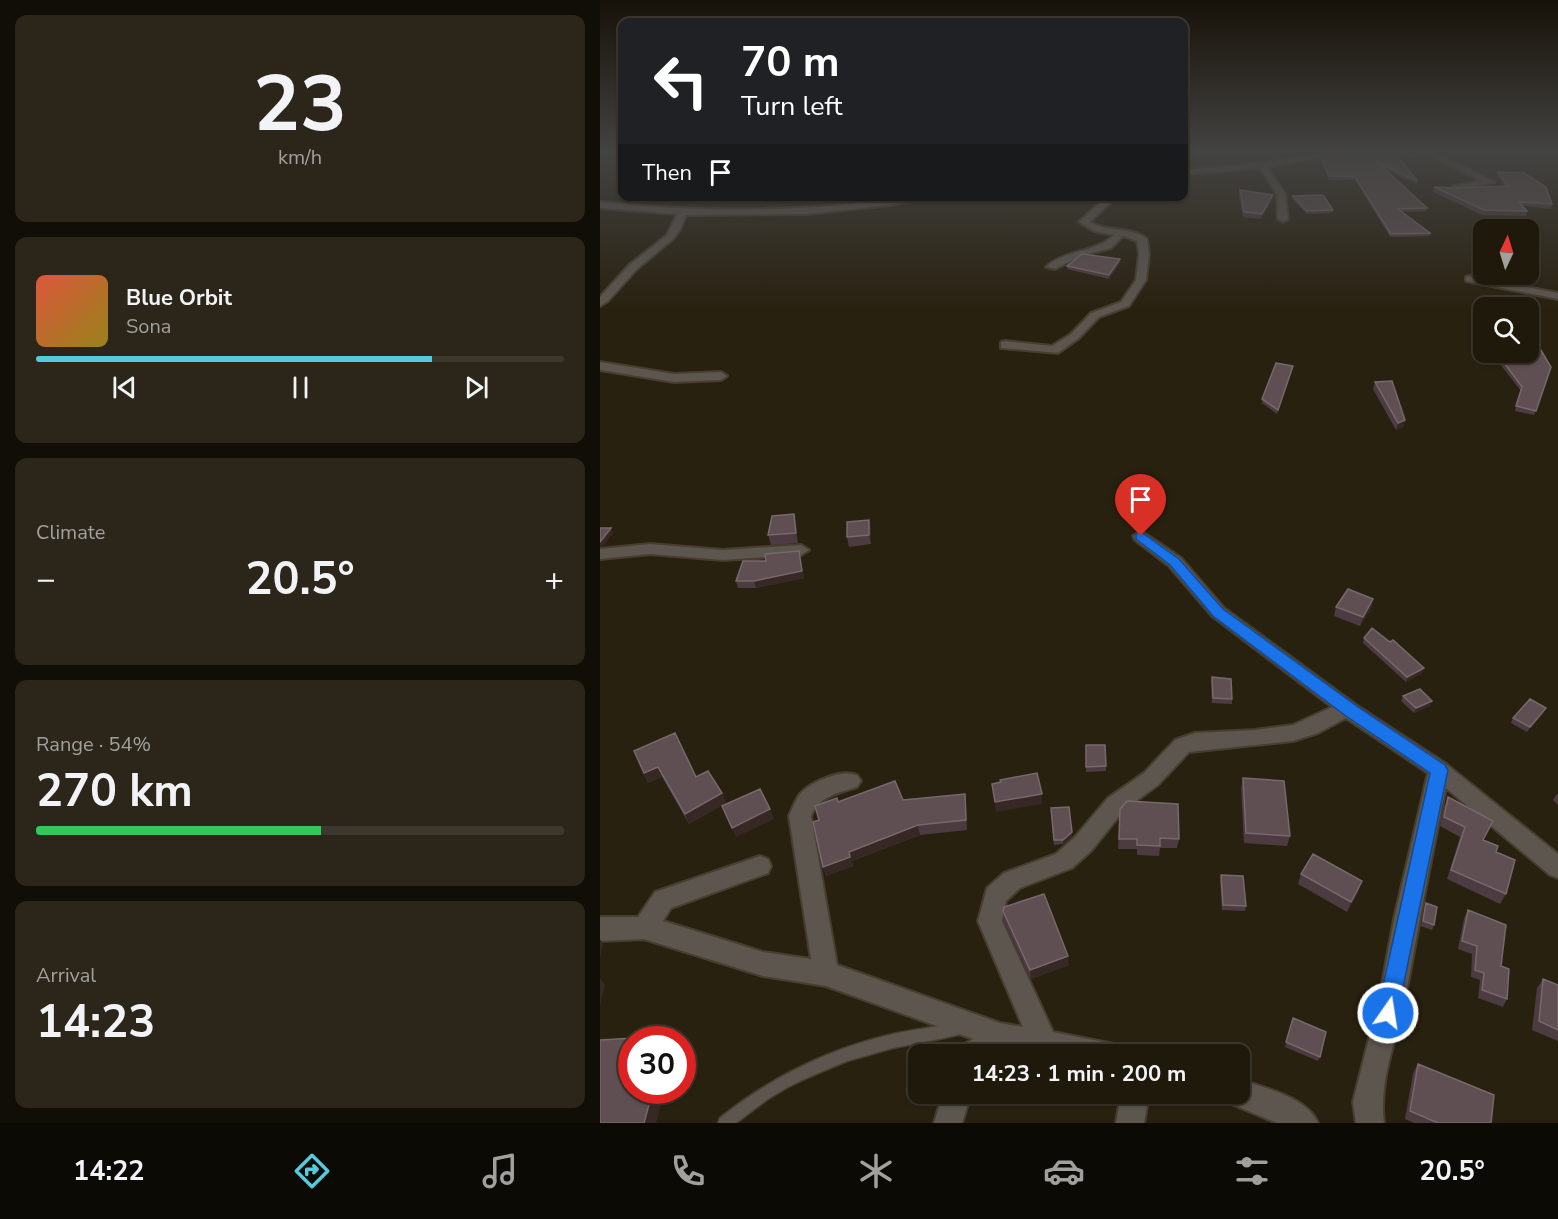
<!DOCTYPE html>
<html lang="en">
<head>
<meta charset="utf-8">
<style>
	:root { --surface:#1f190c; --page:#2c261a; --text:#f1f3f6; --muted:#a1a09d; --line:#3c382d; --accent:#54cade }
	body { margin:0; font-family:"Nunito Sans",sans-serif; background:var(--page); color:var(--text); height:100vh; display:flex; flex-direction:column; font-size:22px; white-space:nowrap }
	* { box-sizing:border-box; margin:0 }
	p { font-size:20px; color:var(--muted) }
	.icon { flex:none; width:33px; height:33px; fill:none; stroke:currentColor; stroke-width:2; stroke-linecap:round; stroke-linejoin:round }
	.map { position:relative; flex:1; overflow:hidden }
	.panel { display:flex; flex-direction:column; gap:15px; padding:15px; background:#110e07; width:600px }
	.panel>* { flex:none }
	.banner { position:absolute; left:18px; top:18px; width:570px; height:183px; border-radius:12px; box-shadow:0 2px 4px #0004,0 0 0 2px var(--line); background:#202124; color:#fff; overflow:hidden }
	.needle { width:39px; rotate:4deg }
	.fabs { position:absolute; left:873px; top:219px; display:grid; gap:12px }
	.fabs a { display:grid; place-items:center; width:66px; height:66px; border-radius:12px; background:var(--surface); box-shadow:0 2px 4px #0004,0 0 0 2px var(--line); font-size:30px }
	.speed { position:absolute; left:18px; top:1026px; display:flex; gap:12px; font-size:30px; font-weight:700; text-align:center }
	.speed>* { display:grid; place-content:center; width:78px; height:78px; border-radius:50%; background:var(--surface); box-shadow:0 2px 4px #0004,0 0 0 2px var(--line); line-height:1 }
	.speed .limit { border:9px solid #d22; background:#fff; color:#111 }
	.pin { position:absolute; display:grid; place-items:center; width:51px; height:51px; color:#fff; margin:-62px -26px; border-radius:50% 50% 50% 0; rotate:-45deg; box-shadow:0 0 6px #0007 }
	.pin .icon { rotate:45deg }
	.me { position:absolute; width:66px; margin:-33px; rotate:13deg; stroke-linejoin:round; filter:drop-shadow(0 0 4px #0008) }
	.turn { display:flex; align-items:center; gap:21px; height:126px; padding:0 24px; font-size:27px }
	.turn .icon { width:78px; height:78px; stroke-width:2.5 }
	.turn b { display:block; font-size:42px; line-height:51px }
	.then { display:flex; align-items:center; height:57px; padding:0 24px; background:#0003; gap:12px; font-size:22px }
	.big { font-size:45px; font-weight:700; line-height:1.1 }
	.panel .card { flex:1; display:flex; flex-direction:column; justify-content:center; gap:9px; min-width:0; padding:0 21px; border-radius:12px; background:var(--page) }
	.panel .dial { align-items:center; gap:0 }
	.dial b { font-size:78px; line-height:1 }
	.song { display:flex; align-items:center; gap:18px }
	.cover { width:72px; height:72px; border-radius:9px; background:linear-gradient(135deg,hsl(10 70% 55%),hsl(50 70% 35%)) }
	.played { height:6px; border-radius:3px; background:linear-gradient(90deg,var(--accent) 75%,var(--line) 75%) }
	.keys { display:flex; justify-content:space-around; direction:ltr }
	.heat { display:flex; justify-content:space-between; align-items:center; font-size:33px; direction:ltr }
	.charge { height:9px; border-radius:4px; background:linear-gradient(90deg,#34c759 54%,var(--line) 0) }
	.trip { position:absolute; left:308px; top:1044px; width:342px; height:60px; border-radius:12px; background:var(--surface); box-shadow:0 2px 4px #0004,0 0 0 2px var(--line); font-weight:700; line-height:60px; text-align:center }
	.menu { display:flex; height:96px; justify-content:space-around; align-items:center; background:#0c0a05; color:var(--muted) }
	.menu .icon { width:42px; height:42px }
	.menu .selected { color:var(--accent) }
	.menu b { font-size:27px; color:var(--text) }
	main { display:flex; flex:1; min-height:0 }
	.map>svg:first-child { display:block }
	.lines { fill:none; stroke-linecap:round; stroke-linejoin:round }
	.lane-casing { stroke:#463e2e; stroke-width:3 }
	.street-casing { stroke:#463e2e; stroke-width:4 }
	.lane { fill:#5c564f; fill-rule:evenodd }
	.street { fill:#5c564f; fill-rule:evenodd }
	.wall { fill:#4d3b42 }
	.shaded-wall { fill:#372826 }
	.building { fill:#5f4f53; stroke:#77686b; stroke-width:1.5 }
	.route { fill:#1a73e8; stroke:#114b97; stroke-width:1.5 }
</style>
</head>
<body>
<main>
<section class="panel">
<div class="card dial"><b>23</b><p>km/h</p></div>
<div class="card">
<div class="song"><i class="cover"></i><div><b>Blue Orbit</b><p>Sona</p></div></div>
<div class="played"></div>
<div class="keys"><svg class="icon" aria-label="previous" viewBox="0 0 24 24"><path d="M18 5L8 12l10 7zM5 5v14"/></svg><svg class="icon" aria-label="pause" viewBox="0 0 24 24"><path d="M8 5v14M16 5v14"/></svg><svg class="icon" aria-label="next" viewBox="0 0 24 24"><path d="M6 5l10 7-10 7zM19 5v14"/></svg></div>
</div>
<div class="card"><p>Climate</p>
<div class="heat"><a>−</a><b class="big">20.5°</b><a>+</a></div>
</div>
<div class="card"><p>Range · 54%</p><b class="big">270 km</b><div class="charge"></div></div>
<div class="card"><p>Arrival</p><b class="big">14:23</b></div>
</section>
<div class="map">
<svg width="958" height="1123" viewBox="0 0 958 1123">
	<rect width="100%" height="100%" fill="#292110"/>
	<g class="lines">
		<g class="lane-casing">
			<path id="lane" d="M361,1021L366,1023L368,1028L366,1033L344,1038L293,1048L247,1061L209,1077L188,1087L168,1099L136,1123H118L120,1118C171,1077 229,1049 293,1034C315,1029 339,1027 361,1021Z"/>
		</g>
		<g class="street-casing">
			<path id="street" d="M733,152H750L667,167L685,194L688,219L683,222L678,219L677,194L660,168L584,174V170L662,163Z
				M823,152H832L895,182L853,190V186L882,181Z
				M312,196H335L290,205L207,214L86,215L80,230L73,239L37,269L8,301L0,306V297L29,265L67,235L77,214L0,208V202C104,213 208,213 312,196Z
				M507,196H517L490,222C508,233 531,226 547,239L549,254L546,280L529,306L499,317L479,338L458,353L401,348V342L405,341L452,346L471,334L491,313L521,302L536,280L539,254L537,241L523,236L511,248L481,256L455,269L446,267C465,249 496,253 514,235L494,231L479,222Z
				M870,276L958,293V299L866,281V277Z
				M0,362L74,374L121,372L127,376L121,380L74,382L0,370Z
				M541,531L581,558L624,608L759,707L846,764L958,854V878L950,875L846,788C831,856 819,925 806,994C798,1036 778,1080 784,1123H756L753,1102L780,995L794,919L828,773L746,718L718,733L693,741L589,752L558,785L524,810L491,851L472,868L420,888L406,901L402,921L453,1032L514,1044L517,1054H430L403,1050L397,1054H362L365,1044L373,1039L226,986L163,976L44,939L0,941V917H38L55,892L160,856L168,859L171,866L168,873L71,908L63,921L163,952L211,959L189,816C192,809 195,801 200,794C211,781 242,769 257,775L261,781L257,787C239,793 219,796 211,816L237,965L400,1023L423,1027L378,921L387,888L404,873L456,854L475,837L508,798L544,773L575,740L595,733L655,730L693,725L732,707L612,616L569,566L535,540L533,536Z
				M50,544L123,550L201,545L209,550L201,555L123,560L50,554L0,559V549Z
				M639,1079C664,1088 707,1097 718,1123H677L629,1103L625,1094H639Z
				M343,1094H371L362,1123H334Z
				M521,1094H549L544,1123H516Z"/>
		</g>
		<use href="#lane" class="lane"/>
		<use href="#street" class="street"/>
	</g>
	<path class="wall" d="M584,152H588L587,164H584Z
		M816,155L815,158H799L817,181V184L785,170L827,208L826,211L802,212L830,233V236L790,237L755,180H729L721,160V156Z
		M898,172L952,204L951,209L923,206L927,211L926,216L882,215L833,192L834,187L854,188L904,186L897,176Z
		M640,190L673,195L672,200L661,219L643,217L639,196Z
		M556,196H575L574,199H556Z
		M693,196L733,210L732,213L707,214L693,200Z
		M520,259V263L509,279L467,269V266Z
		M902,360L951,367L934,415L915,411L921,391L900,364Z
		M693,366L692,370L677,414L662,403V399Z
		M775,382L805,420L803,427L796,430L773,389Z
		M194,514L198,543L171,545L168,535Z
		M269,520L271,530V544L249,547L247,537Z
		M200,557L204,578L156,588H138L136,581L166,561Z
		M773,599L771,609L760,626L734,616L736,607Z
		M764,638L790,642L822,673L806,682L763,643Z
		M612,677L632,699V704L612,703L611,682Z
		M803,696L832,701L830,706L814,713L801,701Z
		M946,708L943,713L927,732L911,723L913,718Z
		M486,745L506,766V771L486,772Z
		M34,751L96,777L122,793L126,803L89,824L62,777L48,783Z
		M643,778L690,836L687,846L644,843L641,788Z
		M365,794L367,830L320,835L252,861L253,866L226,876L223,867L219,820L303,800Z
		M958,794V805L953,800L956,795Z
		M848,797L884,840L896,852L906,894L900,904L847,879L860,837L840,826L844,807Z
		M520,809L579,839L577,848H560L559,856L537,855V849H518Z
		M451,813L472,832V837L463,844L454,845Z
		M701,874L759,891L747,912L698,884Z
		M621,875L646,906L645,911L622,910L620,880Z
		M826,903L834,925L832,930L821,926L824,908Z
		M868,910L901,966L907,999L903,1007L878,998L880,980L871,977L872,954L858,949L864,918Z
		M403,911L469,965L431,979L404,921Z
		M943,979L958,985V1041L932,1030L937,988Z
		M693,1018L720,1057L718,1061L685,1047Z
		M818,1064L891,1123H814L805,1119L813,1073Z"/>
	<path class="shaded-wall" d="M673,195L672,200L661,219L662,214Z
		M520,259V263L509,279V275Z
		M805,420L803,427L796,430L798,423Z
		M194,514L196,524L198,543L196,533Z
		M269,520L271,530V544L269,535Z
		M11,528L13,533L3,546L0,547V542Z
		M199,551L204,578L156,588L154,581Z
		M773,599L771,609L760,626L763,617Z
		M824,668L822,673L806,682L807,677Z
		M832,701L830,706L814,713L816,708Z
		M946,708L943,713L927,732L930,727Z
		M58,767L62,777L48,783L44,773Z
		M122,793L126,803L89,824L85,814Z
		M442,794V804L396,812L395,802Z
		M170,809L174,819L136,837L132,828Z
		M318,825L320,835L252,861L253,866L226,876L223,867L249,852Z
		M472,832V837L463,844V840Z
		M762,881L759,891L747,912L751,902Z
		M0,939L3,944L0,959Z
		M468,956L469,965L431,979L430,970Z
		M0,978L5,985L0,1006Z
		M53,1090H65L56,1123H44Z"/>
	<path class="building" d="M584,152H588V160H584Z
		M748,152H813L816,155H797L817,181L777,162L827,208L798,209L830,233L791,234L755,177L729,176L721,156Z
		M898,172L924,173L946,187L952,204L919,202L927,211L884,210L834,187L854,188L908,186Z
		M640,190L673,195L662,214L644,212Z
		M723,195L733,210L707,211L693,196Z
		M482,254L520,259L509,275L467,266Z
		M928,334L932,335L951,367L936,411L916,406L922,387L902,360L907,352H928Z
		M676,363L693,366L678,410L662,399Z
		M792,381L805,420L798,423L775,382Z
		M194,514L196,533L168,535L172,516Z
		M269,520V535L247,537V522Z
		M0,528H11L0,542Z
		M199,551L202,571L154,581H136L143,561H166L165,554Z
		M748,589L773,599L763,617L736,607Z
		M772,628L790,642L793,640L824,668L807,677L764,638Z
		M612,677L631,679L632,699L613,698Z
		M820,689L832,701L816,708L803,696Z
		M930,699L946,708L930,727L913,718Z
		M75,733L96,777L108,771L122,793L85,814L58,767L44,773L34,751Z
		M486,745H505L506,766L486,767Z
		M437,773L442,794L395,802L392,784L401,782L400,780Z
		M643,778L684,781L690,836L646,833Z
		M295,781L303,800L365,794L366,820L318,825L249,852L250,857L223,867L213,822L219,820L215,806L237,798L238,802Z
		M160,789L170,809L132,828L122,806Z
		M848,797L893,821L883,840L898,846L896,852L915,860L906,894L851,870L865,827L844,817Z
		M527,801L578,804L579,839L560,838V846L537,845V839H519L520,809Z
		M469,807L472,832L463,840H454L451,808Z
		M713,854L762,881L751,902L701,874Z
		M621,875L643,876L646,906L623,905Z
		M444,894L468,956L430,970L403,911L404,907Z
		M826,903L837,907L834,925L823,921Z
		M868,910L906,925L901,966L909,969L907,999L882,990L884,973L875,970L877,946L862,941Z
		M943,979L958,985V1030L939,1021Z
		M693,1018L726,1032L720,1057L686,1042Z
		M68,1036L67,1040H32V1090H53L44,1123H0V1040Z
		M818,1064L894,1095L891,1123H838L810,1111Z"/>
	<linearGradient id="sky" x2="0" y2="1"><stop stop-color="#171209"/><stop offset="0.49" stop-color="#434342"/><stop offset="1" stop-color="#434342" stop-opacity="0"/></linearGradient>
	<rect width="958" height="309" fill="url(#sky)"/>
	<path class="route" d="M541,532L579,559L623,609L758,707L845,765L848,770L796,1021L788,1024L780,1021L777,1013L830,773L746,716L613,616L570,565L536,539V533Z"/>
</svg>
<div class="fabs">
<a><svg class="needle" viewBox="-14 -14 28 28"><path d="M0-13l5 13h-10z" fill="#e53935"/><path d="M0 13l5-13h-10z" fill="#a1a09d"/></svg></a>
<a><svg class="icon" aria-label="search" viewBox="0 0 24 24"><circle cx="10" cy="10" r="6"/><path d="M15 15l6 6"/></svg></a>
</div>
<div class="speed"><div class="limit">30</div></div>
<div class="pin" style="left:541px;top:536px;background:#d93025"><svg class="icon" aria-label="arrive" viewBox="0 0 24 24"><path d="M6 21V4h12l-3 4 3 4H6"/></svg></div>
<svg class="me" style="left:788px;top:1013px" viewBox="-20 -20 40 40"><circle r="17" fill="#1a73e8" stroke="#fff" stroke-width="3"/><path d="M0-11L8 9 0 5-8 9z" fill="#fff"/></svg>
<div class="trip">14:23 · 1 min · 200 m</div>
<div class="banner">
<div class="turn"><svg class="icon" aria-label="left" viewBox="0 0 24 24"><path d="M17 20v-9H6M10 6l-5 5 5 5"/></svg><div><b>70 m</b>Turn left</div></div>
<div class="then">Then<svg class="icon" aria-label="arrive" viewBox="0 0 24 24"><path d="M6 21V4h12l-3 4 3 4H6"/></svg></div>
</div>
</div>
</main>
<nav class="menu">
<b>14:22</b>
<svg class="icon selected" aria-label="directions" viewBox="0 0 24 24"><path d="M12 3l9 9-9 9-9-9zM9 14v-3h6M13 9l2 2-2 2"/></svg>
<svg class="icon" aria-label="music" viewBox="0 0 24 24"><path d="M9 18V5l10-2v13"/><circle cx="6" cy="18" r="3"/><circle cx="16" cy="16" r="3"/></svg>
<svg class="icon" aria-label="phone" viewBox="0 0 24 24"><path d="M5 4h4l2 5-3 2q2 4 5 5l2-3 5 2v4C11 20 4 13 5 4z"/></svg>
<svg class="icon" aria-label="climate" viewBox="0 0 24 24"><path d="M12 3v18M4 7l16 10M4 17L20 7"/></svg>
<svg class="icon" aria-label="car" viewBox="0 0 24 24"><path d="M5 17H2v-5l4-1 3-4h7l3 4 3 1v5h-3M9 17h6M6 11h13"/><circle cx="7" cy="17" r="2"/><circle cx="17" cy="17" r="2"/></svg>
<svg class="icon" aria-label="filters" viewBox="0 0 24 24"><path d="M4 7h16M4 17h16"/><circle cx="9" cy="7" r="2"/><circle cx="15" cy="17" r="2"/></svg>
<b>20.5°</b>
</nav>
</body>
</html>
